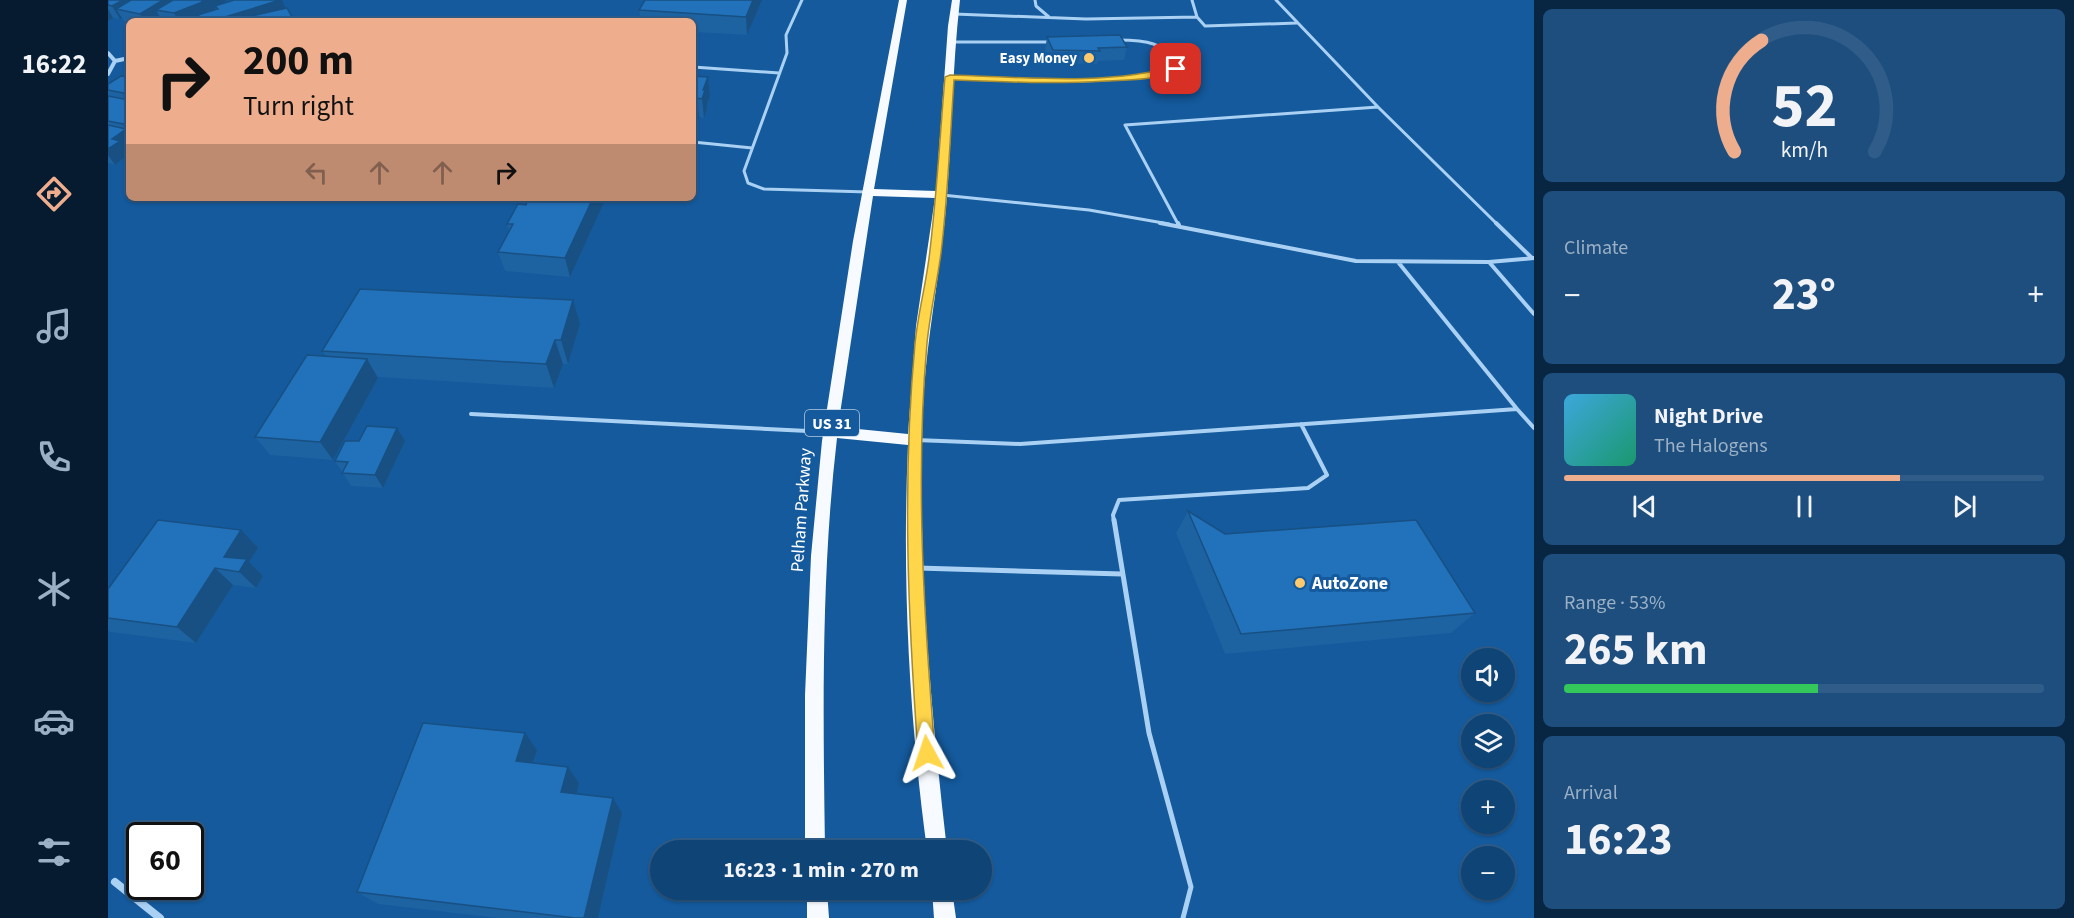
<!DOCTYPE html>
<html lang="en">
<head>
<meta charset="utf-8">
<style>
	:root { --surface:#0f4476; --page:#1d4e7e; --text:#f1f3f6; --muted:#9bb0c5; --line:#2f5c88; --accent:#eead8d }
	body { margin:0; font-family:"Source Sans 3",sans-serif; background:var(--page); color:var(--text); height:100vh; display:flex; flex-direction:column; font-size:22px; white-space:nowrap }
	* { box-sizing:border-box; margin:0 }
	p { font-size:20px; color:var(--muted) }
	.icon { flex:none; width:33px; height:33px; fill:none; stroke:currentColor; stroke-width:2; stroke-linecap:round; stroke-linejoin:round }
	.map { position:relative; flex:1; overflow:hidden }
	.drawer { display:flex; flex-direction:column; gap:9px; padding:9px; background:#082541; width:540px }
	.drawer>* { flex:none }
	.guide { position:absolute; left:18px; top:18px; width:570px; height:183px; border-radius:9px; box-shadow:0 2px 4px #0004,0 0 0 2px var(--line); background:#eead8d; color:#111; overflow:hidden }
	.fabs { position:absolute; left:1353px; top:648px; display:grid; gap:12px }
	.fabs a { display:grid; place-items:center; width:54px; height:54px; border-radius:50%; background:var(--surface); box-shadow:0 2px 4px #0004,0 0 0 2px var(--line); font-size:30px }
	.speed { position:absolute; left:18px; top:822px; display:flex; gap:12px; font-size:30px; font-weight:700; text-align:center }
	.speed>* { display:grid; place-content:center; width:78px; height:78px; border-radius:50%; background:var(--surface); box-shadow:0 2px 4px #0004,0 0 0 2px var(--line); line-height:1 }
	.speed .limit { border:3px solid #111; border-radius:9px; background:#fff; color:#111 }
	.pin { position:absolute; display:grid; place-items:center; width:51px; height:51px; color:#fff; margin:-26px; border-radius:12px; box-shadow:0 3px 9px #0006 }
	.me { position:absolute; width:66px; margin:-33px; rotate:355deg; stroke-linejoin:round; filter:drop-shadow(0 0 4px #0008) }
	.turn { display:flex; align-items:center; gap:21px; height:126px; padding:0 18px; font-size:27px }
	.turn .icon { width:78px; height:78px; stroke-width:2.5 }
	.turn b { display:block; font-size:42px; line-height:51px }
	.lanes { display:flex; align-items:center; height:57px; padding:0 18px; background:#0003; justify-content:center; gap:30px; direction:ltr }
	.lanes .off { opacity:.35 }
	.big { font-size:45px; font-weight:700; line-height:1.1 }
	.drawer .card { flex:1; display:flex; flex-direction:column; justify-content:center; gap:9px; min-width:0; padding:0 21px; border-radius:9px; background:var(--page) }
	.drawer .dial { align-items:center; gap:0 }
	.dial svg { height:156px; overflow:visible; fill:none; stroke:var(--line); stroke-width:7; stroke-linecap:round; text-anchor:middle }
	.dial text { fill:var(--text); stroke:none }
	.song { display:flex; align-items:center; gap:18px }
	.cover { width:72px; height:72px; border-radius:9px; background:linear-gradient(135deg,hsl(200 70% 55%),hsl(160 70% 35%)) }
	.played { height:6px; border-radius:3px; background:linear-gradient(90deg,var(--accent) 70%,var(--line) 70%) }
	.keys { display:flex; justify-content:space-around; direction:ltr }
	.heat { display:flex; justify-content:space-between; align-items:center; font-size:33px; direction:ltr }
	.charge { height:9px; border-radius:4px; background:linear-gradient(90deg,#34c759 53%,var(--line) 0) }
	.trip { position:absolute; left:542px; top:840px; width:342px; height:60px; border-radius:30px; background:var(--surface); box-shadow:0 2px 4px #0004,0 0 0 2px var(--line); font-weight:700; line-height:60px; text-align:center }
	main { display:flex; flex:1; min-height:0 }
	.tab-bar { display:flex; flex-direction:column; width:108px; justify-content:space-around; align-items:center; background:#061b2f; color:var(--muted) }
	.tab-bar .icon { width:42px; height:42px }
	.tab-bar .selected { color:var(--accent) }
	.tab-bar b { font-size:27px; color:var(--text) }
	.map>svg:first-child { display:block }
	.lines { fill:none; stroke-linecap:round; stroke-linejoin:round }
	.lane-far2 { stroke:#aad1f3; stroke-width:3 }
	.lane-far1 { stroke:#aad1f3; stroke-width:4 }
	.lane { stroke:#aad1f3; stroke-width:5 }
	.street-far1 { stroke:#aad1f3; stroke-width:4 }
	.street { stroke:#aad1f3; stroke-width:8 }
	.primary { fill:#f7fbff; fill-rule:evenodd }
	.wall { fill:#1d62a1 }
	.shaded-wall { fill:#185083 }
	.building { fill:#2272bb; stroke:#185083; stroke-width:1.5 }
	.route { fill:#ffd54a; stroke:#a68a30; stroke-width:1.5 }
	.poi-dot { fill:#ffca6d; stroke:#145a9d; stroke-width:2 }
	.labels { text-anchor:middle; stroke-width:6; stroke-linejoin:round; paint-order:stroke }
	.far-poi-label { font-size:15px; font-weight:bold; fill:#fff; stroke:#145a9d; text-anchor:end }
	.shield { fill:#145a9d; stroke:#b8cee2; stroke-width:1.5 }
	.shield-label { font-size:16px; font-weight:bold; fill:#fff }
	.street-label { font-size:18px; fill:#fff; stroke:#145a9d }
	.poi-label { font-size:18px; font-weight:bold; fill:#fff; stroke:#145a9d; text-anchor:start }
</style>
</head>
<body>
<main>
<nav class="tab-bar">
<b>16:22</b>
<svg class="icon selected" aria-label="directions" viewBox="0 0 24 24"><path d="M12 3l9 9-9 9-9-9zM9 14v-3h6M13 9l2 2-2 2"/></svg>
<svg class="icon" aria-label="music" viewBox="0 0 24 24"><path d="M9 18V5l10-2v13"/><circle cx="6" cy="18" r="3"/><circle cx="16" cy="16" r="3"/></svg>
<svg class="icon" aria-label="phone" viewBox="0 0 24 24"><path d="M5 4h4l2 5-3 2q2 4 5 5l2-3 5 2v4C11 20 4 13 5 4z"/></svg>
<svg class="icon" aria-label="climate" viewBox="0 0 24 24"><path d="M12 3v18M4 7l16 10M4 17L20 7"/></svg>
<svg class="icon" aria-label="car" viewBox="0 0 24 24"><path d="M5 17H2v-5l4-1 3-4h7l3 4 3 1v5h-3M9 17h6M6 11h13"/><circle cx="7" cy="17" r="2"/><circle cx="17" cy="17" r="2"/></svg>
<svg class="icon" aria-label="filters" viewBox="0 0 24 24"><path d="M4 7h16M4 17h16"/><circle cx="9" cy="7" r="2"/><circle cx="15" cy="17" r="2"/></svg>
</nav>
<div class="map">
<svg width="1426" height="918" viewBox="0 0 1426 918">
	<rect width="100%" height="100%" fill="#145a9d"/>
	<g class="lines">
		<path class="lane-far2" d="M694,0L678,35L679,53L636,171L640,183L656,189L760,192
			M927,0L928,6L941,17
			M1084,0L1089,17L1097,26L1189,23
			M846,14L978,19L1089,17
			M844,42H942
			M585,67L671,73
			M842,77C917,80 995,88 1068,69C1060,41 1035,40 1010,40
			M1270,107L1389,224
			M585,142L644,148
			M834,195L981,210L1061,224
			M1070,224L1017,125L1270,107L1168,0"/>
		<path class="lane-far1" d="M1052,223L1248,261L1381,262
			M1070,223L1071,225
			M1388,223L1424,258
			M1426,258L1381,262L1426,314
			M1290,262L1409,409
			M363,414L720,432
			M808,440L912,444L1409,409L1426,428
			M1006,522L1005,515L1011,500L1200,488L1219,475L1193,424"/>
		<path class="lane" d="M1006,520L1041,733L1083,887L1075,918
			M810,568L1014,574"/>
		<path class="street-far1" d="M0,53L7,61L0,74
			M7,61L21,58"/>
		<path class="street" d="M7,882L52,918"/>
		<path class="primary" d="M791,0H799L766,189L828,191L840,26L844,0H852C844,69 844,139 838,208C832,275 818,340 815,407C809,554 822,703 839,850H819C801,717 794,579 800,445L729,438C713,575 715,713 717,850H697V695L703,556L714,441L745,241ZM765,196L827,198L808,326L800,434L730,427Z
			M699,890H719L721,918H699Z
			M824,890H844L848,918H826Z"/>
	</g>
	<path class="wall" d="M0,0L115,3L126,0H174L177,8L186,21H93L91,19L85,21H54L53,19L49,21H21V22L16,21L14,18L12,19L5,18L0,21Z
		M654,0L639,35L585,32V21H533L531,10Z
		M939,37L1019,47L1016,60L990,61L989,64L943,63L937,50Z
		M585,76L600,77L602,96L599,104V109L596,118L591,117L587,131L585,130Z
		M21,77V147L18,149L21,154L7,165L0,163V84Z
		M421,198H498L462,277L397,271L390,252L401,231L399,224L418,205Z
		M472,324L460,364H455L446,388L270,377V378L225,460L162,455L147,437L218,356L214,351Z
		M251,441H297L275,488L243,486L227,461Z
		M1080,511L1117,534L1367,613L1343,633L1117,654L1068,533Z
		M150,548L141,562L155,576L148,588L125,585L88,643L2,632L0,630V589Z
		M429,750L425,763L460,767L471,783L468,794L514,813L490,918H390L270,904L249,892Z"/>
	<path class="shaded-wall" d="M15,0H44L8,9L14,18L12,19L4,6Z
		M55,0H82L48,10L53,19L49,21H36L32,14Z
		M96,0H119L109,8L107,6L108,8L99,16L90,15L91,19L85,21H70L66,13Z
		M172,0H174L179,12L152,21H104Z
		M645,0H654L639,35L638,17Z
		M0,9L5,18L0,21Z
		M600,77L602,96L599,104V109L596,118L594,99L595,90Z
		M589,98L591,117L587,131L585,109Z
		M18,129L21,133V147L18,149L21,154L7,165L0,155V149L4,139Z
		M485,198H498L462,277L457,258Z
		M465,300L472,324L460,364L453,340Z
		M447,340L455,364L446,388L438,364Z
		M259,359L270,378L225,460L212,442Z
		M289,428L297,441L275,488L267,475Z
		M133,530L150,548L141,562L155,576L148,588L116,557Z
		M107,568L125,585L88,643L69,627Z
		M417,733L429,750L420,777L408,761Z
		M460,767L471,783L465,807L453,792Z
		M505,798L514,813L490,918H476Z"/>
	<path class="building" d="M0,0H15L4,6L0,5Z
		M23,0H55L32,14L8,9Z
		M65,0H96L92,3L66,13L48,10Z
		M126,0H172L104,21H95L90,15L110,9L107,6Z
		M537,0H645L638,17L531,10Z
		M179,8L186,21H122Z
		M1012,35L1019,47L990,48L992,51L945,50L939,37Z
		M13,76L21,77V94L0,90V84Z
		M585,76L600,77L595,90H597L594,99L589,98L585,109Z
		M0,96L21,100V125L0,121Z
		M0,125L18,129L4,139L12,141L0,149Z
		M421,198H485L457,258L390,252L405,224H399L410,204L418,205Z
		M252,289L465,300L453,340H447L438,364L214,351Z
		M199,355L259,359L212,442L147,437Z
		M259,426L289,428L267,475L234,473L240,462L227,461L237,441H251Z
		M1080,511L1117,534L1308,520L1367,613L1133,634Z
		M50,520L133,530L116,557L139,559L131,572L107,568L69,627L0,618V589Z
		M315,723L417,733L408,761L460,767L453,792L505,798L476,918H467L249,892Z"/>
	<path class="route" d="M1068,66L1072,69L1071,71C1047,80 1023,80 998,81C947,84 897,82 846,80C842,138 840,196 833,253C829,283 822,313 819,343C807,479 816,617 827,753L825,759L819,762L813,759L810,753C800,617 794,480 807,344C810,312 819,281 822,250C829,192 832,135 837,77L842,75C912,77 1000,86 1068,66Z"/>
	<g class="poi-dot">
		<circle cx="981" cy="58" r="6"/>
		<circle cx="1192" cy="583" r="6"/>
	</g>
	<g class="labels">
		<g class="far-poi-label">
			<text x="969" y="63">Easy Money</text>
		</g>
		<rect class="shield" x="697" y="410" width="54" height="26" rx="4.5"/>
		<g class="shield-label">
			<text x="724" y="429">US 31</text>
		</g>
		<g class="street-label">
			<text transform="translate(693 510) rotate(-86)" y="6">Pelham Parkway</text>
		</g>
		<g class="poi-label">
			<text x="1204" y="589">AutoZone</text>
		</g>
	</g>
</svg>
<div class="fabs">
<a><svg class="icon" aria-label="sound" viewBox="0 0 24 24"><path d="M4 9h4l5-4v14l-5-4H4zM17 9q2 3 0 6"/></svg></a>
<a><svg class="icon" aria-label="layers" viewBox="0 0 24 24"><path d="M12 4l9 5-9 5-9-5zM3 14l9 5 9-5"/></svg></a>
<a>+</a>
<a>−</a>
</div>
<div class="speed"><div class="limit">60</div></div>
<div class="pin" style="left:1068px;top:69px;background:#d93025"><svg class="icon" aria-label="arrive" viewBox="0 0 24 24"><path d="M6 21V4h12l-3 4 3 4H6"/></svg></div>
<svg class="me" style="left:819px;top:753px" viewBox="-20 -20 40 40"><path d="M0-17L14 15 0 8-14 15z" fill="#ffd54a" stroke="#fff" stroke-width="4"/></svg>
<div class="trip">16:23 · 1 min · 270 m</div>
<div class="guide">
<div class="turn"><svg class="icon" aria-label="right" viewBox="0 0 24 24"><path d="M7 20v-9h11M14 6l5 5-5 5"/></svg><div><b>200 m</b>Turn right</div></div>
<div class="lanes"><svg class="icon off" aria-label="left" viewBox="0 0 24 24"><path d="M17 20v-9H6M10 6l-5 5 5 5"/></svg><svg class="icon off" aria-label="ahead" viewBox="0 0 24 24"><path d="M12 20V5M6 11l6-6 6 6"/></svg><svg class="icon off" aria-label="ahead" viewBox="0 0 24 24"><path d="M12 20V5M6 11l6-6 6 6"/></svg><svg class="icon" aria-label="right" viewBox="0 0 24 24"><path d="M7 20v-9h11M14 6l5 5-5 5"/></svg></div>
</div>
</div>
<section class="drawer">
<div class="card dial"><svg viewBox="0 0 100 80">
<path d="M14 69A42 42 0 1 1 86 69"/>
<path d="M14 69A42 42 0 0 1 28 12" stroke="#eead8d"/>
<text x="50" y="56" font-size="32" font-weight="700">52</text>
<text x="50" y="72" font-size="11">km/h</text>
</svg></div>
<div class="card"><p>Climate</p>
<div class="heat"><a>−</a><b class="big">23°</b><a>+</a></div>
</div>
<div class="card">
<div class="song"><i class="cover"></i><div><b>Night Drive</b><p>The Halogens</p></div></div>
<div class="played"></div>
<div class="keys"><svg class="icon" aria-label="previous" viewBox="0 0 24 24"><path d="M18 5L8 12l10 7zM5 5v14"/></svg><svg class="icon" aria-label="pause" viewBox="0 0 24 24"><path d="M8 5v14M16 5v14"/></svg><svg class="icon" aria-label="next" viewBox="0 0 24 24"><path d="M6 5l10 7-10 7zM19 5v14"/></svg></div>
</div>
<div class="card"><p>Range · 53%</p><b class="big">265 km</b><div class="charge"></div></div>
<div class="card"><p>Arrival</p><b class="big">16:23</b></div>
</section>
</main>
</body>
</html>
